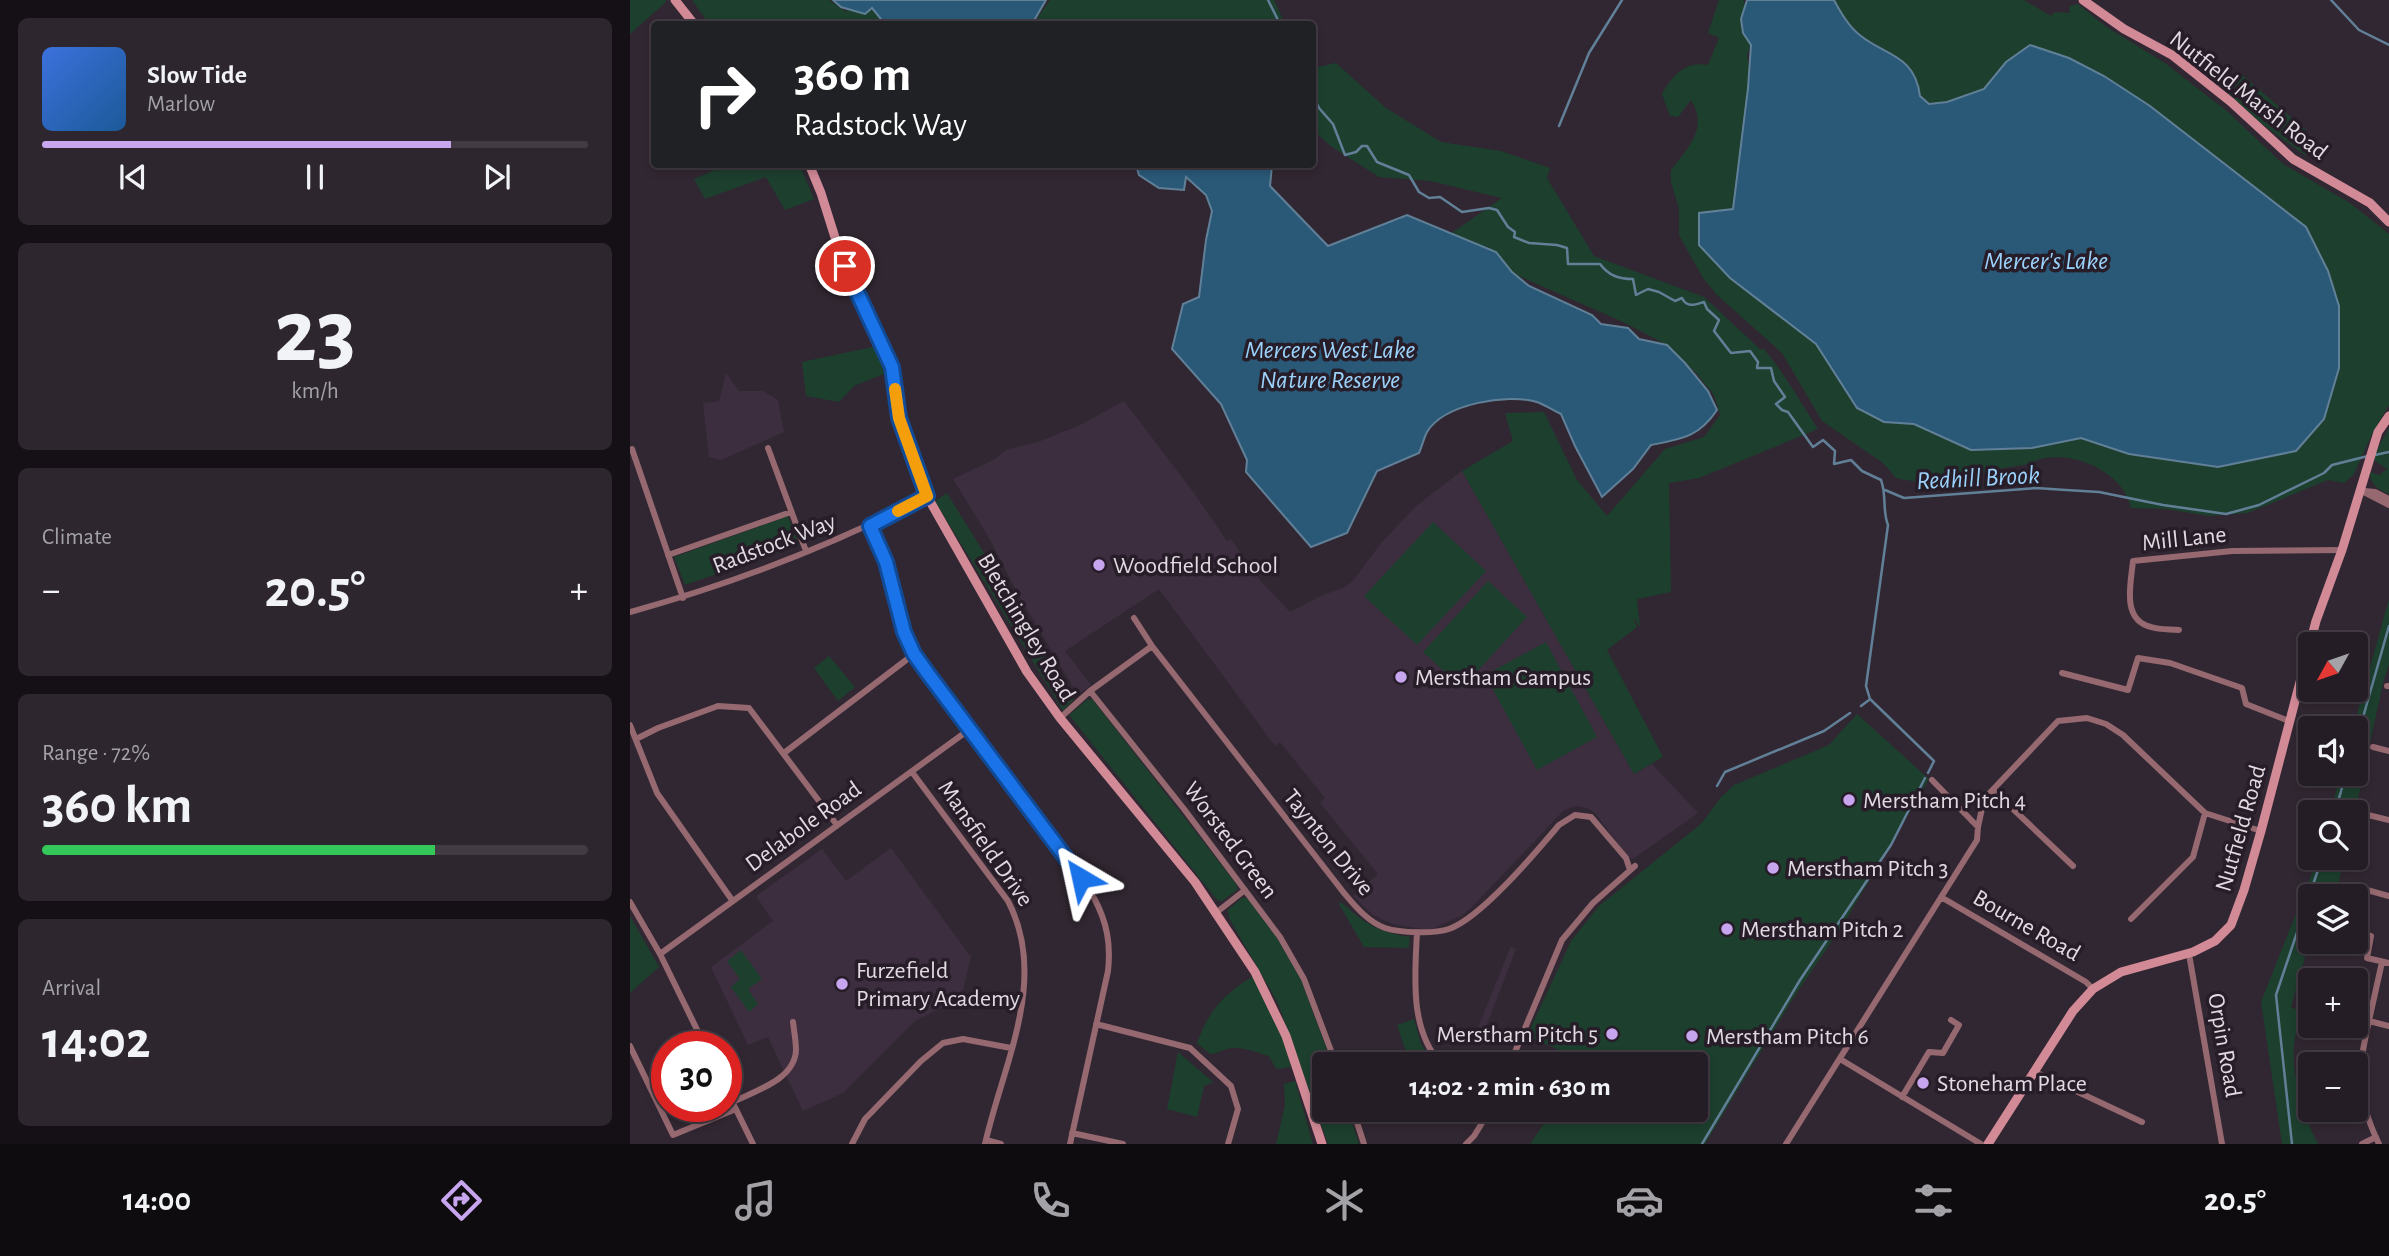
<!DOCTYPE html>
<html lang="en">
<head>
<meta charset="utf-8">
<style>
	:root { --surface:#251d26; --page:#2d262e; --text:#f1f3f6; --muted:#a3a2a7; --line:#423b43; --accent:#c7a6ef }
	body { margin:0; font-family:"Alegreya Sans",sans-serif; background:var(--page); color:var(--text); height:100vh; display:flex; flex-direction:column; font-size:26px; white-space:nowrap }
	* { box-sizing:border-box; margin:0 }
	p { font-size:23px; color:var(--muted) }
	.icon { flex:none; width:38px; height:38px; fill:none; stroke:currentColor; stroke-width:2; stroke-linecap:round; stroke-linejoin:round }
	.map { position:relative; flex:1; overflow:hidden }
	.panel { display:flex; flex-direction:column; gap:18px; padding:18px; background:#141015; width:630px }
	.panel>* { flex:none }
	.top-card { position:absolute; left:21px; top:21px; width:665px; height:147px; border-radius:7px; box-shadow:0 4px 10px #0003,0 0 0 2px var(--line); background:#202124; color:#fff; overflow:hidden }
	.needle { width:46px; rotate:230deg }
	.tools { position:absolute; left:1668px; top:632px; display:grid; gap:14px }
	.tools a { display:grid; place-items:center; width:70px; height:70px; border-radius:7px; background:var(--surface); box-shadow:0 4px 10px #0003,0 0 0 2px var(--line); font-size:35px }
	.speed { position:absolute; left:21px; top:1031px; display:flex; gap:14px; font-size:35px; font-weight:700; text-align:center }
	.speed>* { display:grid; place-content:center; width:91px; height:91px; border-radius:50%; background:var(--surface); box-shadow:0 4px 10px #0003,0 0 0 2px var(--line); line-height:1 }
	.speed .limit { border:10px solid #d22; background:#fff; color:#111 }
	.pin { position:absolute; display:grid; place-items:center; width:60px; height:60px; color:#fff; margin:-30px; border:4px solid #fff; border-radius:50%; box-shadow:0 2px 7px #0007 }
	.me { position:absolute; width:77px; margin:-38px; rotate:324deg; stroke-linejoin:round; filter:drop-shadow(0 0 5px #0008) }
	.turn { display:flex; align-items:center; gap:24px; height:147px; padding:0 28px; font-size:32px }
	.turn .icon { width:91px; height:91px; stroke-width:2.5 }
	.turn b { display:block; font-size:49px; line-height:60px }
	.big { font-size:52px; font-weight:700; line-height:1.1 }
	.panel .widget { flex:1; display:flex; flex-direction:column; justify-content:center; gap:10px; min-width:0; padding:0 24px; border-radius:10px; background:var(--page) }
	.panel .dial { align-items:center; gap:0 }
	.dial b { font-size:91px; line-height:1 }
	.song { display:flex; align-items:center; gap:21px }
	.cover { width:84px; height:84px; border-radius:10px; background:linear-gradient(135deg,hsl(220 70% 55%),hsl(210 70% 35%)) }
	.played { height:7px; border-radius:4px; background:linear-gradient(90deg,var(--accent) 75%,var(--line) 75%) }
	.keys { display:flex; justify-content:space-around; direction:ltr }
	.heat { display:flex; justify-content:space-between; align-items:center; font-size:38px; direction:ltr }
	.charge { height:10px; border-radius:5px; background:linear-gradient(90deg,#34c759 72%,var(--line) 0) }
	.trip { position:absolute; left:682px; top:1052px; width:396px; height:70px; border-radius:7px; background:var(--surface); box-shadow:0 4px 10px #0003,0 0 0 2px var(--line); font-weight:700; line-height:70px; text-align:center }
	.dock { display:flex; height:112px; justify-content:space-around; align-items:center; background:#0f0c0f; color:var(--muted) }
	.dock .icon { width:49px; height:49px }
	.dock .current { color:var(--accent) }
	.dock b { font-size:32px; color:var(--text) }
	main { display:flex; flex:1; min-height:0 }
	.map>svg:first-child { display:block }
	.built { fill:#3c2e3f }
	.green { fill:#1d3f2e }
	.water { fill:#2a5978; stroke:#618098; stroke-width:2 }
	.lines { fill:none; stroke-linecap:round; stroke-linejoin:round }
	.stream { stroke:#618098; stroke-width:2.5 }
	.street { stroke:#966870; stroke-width:6 }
	.secondary { stroke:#d28a97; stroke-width:9 }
	.route-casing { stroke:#114b97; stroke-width:18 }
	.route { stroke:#1a73e8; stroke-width:12 }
	.slow { stroke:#f59e0b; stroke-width:12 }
	.poi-dot { fill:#c7a6ef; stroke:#271d28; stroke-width:2.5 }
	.labels { text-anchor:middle; stroke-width:7; stroke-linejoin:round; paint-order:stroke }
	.street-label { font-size:24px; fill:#e1dae2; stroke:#271d28 }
	.poi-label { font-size:24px; fill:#e1dae2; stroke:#271d28; text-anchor:start }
	.water-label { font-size:26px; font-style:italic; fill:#9ad2fb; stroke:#271d28 }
</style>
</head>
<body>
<main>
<section class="panel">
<div class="widget">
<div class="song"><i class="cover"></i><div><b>Slow Tide</b><p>Marlow</p></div></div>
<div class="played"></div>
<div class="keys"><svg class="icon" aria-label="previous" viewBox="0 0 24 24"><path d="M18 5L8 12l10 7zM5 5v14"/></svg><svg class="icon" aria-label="pause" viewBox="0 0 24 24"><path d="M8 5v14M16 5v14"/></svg><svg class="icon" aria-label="next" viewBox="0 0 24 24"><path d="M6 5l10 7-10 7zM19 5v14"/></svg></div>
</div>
<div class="widget dial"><b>23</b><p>km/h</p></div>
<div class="widget"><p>Climate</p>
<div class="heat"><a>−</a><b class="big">20.5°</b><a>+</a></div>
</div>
<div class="widget"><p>Range · 72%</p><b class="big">360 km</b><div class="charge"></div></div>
<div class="widget"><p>Arrival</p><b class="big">14:02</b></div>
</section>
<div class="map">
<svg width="1759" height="1144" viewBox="0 0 1759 1144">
	<rect width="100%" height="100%" fill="#312732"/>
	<path class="built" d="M96,373L109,391H133L148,400L154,432L91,460L79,457L73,403L89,401Z
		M494,401L564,493L597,541L601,539L630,580L660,612L693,595L713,588L723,581L751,543L786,506L832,471L1004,774L1022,764L1068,813L1003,859L999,858L965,813L957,808L946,806L934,810L841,908L831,916L799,930L762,924L743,915L723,896L748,874L690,803L695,798L650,742L645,746L529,589L435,651L461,685L448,695L388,594L358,536L323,479L365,459L376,450L408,442L448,426Z
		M261,848L341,957L330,1002L325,1001L285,1021L213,1093L173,1111L138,1037L118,1045L81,967L143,921L126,896L192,849L216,881Z
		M881,946L886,949L852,1037L845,1035Z"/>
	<path class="green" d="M0,0H36L37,1L0,34Z
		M62,0H199L217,12V8L235,14L241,7L255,24H79Z
		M420,0H644L655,24H472L467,21L456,24H403Z
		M1089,0H1113L1115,4C1111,21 1111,30 1121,45L1117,55L1119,67L1118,88L1103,210L1100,278L1186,344L1227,408L1255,423L1284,424L1314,437L1402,448L1451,438L1499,454L1588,467L1676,227L1520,106L1474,76L1400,45L1376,62L1355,89L1317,102L1299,104L1290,96L1248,46L1230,35L1212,16L1204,0H1394L1421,16L1425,12L1440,13L1439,6L1448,4L1475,26L1535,63L1567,88L1597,111L1653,164L1720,203L1759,234V405L1743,432L1724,474L1714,483L1698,480L1618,513L1579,516L1536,509L1501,508C1497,493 1490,483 1477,474C1459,461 1438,455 1415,458C1408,459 1401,464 1394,465C1377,467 1363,470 1347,475C1325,482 1288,484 1266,478L1253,463L1192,421L1152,353L1087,295L1073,278L1049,235V209L1041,182V170C1057,149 1079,128 1061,100L1048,117L1040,116L1032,94C1043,75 1055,61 1078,65L1089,38L1078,33Z
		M706,63L756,108L811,142L871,151L920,168L917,178L964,256L1074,297L1131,350L1133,348C1155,374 1169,400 1188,429L1069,478L1039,483L1041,592L1007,599L1010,627L1003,618L1007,627L977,650L1033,757L1004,774L832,471L883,441L875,413L914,412L947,480L977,516L1035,449L1074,437L1090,415L1084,395L1067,374L1037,345L993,322L882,273L866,252L820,234L872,198L800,181L749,177L702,147L683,130V68Z
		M1610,73L1675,129L1676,156L1632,124L1582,79Z
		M96,165H170L184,199L155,210L136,177L75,199L64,179Z
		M247,346L254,374L224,386L209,402L176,396L172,362Z
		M1759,428V494C1747,488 1741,486 1740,472L1749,475L1757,469L1742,459Z
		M317,493L444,699L433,711L305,501Z
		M158,516L169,545L55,585L44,557Z
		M803,522L856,571L787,645L734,596Z
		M858,581L897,617L832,688L793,652Z
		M1759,599V664L1753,683L1725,812H1700L1711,774H1726V728H1723Z
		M916,642L967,737L907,770L855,675Z
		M199,656L225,687L208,701L184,668Z
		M458,699L463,700L607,885V890L592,901H588L439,715Z
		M1227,714L1299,779L1214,923L1162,1000L1075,1144H900L923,1110H1066V1064H938L941,1055L897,1036L941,941L969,906L1072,823L1091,797L1104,785L1199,745Z
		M1688,858H1714L1706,896L1699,894L1698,896H1680V942H1687L1685,949L1678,947L1661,1007L1672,1012C1670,1022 1665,1033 1664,1044C1661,1074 1674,1117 1688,1144H1652L1631,1002Z
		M612,898H617L647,938L672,982L702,1064H695V1110H718L729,1144H698L648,1003L599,918L598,910Z
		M711,902C735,924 748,932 780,937L779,948L734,947L709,904Z
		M0,916L29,967L0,993Z
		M111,950L132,979L118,989L128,1004L119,1012L101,987L110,979L97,961Z
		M623,976L654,1041L661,1067L646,1069L639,1056C628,1053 615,1047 603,1048C594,1048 589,1054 580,1054L567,1043C579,1010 593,995 623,976Z
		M784,1019L791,1044L804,1061L780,1064L767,1025Z
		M548,1052L583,1082L574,1086L567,1117L537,1109Z
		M665,1081L683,1144H646L655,1105L654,1084Z"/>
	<path class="water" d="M203,0H416L402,24H255L242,8L235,14L211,7Z
		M1117,0H1204C1211,13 1219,27 1231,36C1256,56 1285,55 1290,96L1299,104L1317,102L1354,89L1376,62L1400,45L1439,58L1474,76L1520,106L1676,227L1698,271L1709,306V368L1694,419L1666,451L1588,467L1499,454L1451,438L1402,448L1341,450L1284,424L1254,422L1227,408L1186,344L1100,278L1069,245V213L1103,209L1118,88L1121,45L1113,33L1111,19Z
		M506,165H642L640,186L698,246L777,215L866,252L882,272L899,286L962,315L971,324L998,328L1009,339L1037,345L1055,363L1078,391L1087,410C1069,437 1052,439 1021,445L1003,469L972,497L945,446L931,414C923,410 915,405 907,402C877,393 814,404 797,432C794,438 792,446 789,453L747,471L717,533L681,547L616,472L617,460L591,404L542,349L553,304L569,297L576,240L582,211L576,195L556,177L554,190L529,188L509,175Z"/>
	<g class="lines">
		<path class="stream" d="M638,0L650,24
			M1701,0L1729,30L1759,45
			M682,94L689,108L703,124L715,155L726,152L732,146H737L747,162L779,175L789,192L799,198L810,197L832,212L859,208L867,210L878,227L885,232L884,237L899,243L927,245L937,248L938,264H970C979,276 989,279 1003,279L1006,295L1018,289L1029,292L1045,301L1052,298C1057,308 1064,305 1074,302L1077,309L1089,320L1084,331L1101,353L1120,351L1128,362L1127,368H1141L1144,381L1155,397L1146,404L1152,410L1158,412L1183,447L1193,440L1205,451L1204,464L1221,460L1232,471L1251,480C1257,496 1252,510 1258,525L1236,686L1240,699L1304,761L1298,773
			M929,126L959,53L992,0
			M1745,455L1759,452
			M1255,490L1274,498L1406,488L1436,490L1469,492L1533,505L1596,514L1629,505L1694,473L1702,465L1738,456
			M1231,706L1239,700
			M1726,742L1759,626
			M1087,786L1095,772L1194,731L1220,713
			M1705,812L1716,774
			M1072,1144L1170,980L1261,845L1295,778
			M1662,1144L1646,995L1692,858"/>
		<path class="street" d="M138,448L176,551
			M2,449L53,598
			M1730,490L1759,505
			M1735,491L1745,492L1759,499
			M240,526L256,562L274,632L284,654L464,898C477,922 481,944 478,971L440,1144
			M38,555L161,512
			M0,612C102,584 203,545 297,496
			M504,618L522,646L714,893C725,906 738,922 755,928C770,933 805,934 819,929C851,918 906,852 929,825L945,815L961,817L996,858L1000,870
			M1549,630C1540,629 1530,630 1521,627C1491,620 1501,583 1503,561L1602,551L1712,550
			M1432,673L1498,690L1508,658L1540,663L1612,688L1616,704L1659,721
			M1757,686H1759
			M460,691L522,646
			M430,718L460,691L554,809L650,937L674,979L706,1064
			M0,725L27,793L102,900
			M6,739L28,728L88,706L119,708L207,825
			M1743,747L1759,751
			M154,753L284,654
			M282,772L378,901C419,980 373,1064 355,1144
			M1363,790L1443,866
			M1730,813L1759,820
			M1348,827L1354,799L1428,721L1457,718L1476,724L1493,735L1575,813L1631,831
			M1719,885L1759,896
			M1311,897L1456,982L1463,989
			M0,902L30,954L75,1046
			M587,912L615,890
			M1501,919L1563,857L1575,813
			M787,932C785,975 779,1029 811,1064
			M1726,933L1741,936L1737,958L1759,963
			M1696,947L1697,942
			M30,954L340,729
			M1559,954L1592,1144
			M1680,988L1675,1002L1680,1003
			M1726,1012L1740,1016L1752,962
			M1740,1016C1728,1070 1724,1092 1749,1144
			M1739,1021L1759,1026
			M466,1024L560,1048L601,1086L608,1109L598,1144
			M0,1046L43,1135L106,1109
			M1210,1059L1351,1144
			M880,1064L932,940L963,903L1005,866
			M1403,1071L1512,1122
			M96,1089L123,1144
			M1677,1090H1680
			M1272,1097L1299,1052L1313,1053L1329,1025L1321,1020
			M103,1102C124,1091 165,1080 166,1050C166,1041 164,1031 163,1022
			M723,1110L734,1144
			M442,1133L493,1144
			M356,1140L371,1144
			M222,1144L235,1119L291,1061L313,1043L333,1039L381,1048
			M836,1144L844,1136L860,1110
			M1156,1144L1347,840L1348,827L1302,780
			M1732,1144L1746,1137"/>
		<path class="secondary" d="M45,0L64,24
			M1453,0L1494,29L1542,55L1601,102L1663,159L1740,203L1759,222
			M179,164L191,193L214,266L262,367L269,418L297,496L397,672L430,718L565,882L625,972L656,1036L692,1144
			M1358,1144L1443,1011L1463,989L1491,972L1563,952L1585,941L1601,925L1614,890L1631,831L1686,621L1712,550L1748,432L1759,416"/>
	</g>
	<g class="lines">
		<g class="route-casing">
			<path id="route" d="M215,266L262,367L269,418L297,496L240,526L256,562L274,632L284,654L299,675L451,878"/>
		</g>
		<use href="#route" class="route"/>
		<path class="slow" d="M265,389L269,418L297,496L268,511"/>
	</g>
	<g class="poi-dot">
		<circle cx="469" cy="565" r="7"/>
		<circle cx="771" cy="677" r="7"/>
		<circle cx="1219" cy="800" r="7"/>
		<circle cx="1143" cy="868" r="7"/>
		<circle cx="1097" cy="929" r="7"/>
		<circle cx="212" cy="984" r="7"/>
		<circle cx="982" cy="1034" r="7"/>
		<circle cx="1062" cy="1036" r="7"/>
		<circle cx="1293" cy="1083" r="7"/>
	</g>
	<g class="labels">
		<g class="street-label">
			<text transform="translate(1619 95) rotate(38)" y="8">Nutfield Marsh Road</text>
			<text transform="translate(1554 538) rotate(-6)" y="8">Mill Lane</text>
			<text transform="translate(144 543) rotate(-21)" y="8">Radstock Way</text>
			<text transform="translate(397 627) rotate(59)" y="8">Bletchingley Road</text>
			<text transform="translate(173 826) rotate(-36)" y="8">Delabole Road</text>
			<text transform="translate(1610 828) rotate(-74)" y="8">Nutfield Road</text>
			<text transform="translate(601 840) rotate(53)" y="8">Worsted Green</text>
			<text transform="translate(699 842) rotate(51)" y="8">Taynton Drive</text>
			<text transform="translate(356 843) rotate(55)" y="8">Mansfield Drive</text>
			<text transform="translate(1397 925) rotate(30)" y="8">Bourne Road</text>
			<text transform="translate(1595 1045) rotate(80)" y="8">Orpin Road</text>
		</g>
		<g class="poi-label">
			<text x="483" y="573">Woodfield School</text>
			<text x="785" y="685">Merstham Campus</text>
			<text x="1233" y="808">Merstham Pitch 4</text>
			<text x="1157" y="876">Merstham Pitch 3</text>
			<text x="1111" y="937">Merstham Pitch 2</text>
			<text x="226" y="978">Furzefield<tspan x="226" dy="28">Primary Academy</tspan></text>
			<text x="968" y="1042" text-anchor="end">Merstham Pitch 5</text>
			<text x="1076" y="1044">Merstham Pitch 6</text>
			<text x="1307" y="1091">Stoneham Place</text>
		</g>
		<g class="water-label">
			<text x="1416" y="269">Mercer's Lake</text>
			<text x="700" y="358">Mercers West Lake<tspan x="700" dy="30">Nature Reserve</tspan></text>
			<text transform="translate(1348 477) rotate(-3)" y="9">Redhill Brook</text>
		</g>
	</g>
</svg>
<div class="tools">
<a><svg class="needle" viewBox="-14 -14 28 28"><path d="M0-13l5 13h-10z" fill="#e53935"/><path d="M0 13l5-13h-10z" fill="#a3a2a7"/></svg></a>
<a><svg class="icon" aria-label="sound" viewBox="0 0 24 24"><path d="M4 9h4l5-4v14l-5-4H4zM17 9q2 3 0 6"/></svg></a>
<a><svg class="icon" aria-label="search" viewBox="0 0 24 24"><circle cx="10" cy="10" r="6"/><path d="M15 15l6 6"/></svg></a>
<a><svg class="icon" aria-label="layers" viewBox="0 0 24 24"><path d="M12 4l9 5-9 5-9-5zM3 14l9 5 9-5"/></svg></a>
<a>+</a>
<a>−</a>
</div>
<div class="speed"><div class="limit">30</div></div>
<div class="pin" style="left:215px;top:266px;background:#d93025"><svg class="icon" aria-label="arrive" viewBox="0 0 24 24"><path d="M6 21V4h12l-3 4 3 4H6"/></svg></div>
<svg class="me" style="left:451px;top:878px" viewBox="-20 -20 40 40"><path d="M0-17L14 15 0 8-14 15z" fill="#1a73e8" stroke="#fff" stroke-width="4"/></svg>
<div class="trip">14:02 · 2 min · 630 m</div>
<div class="top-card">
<div class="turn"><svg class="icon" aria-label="right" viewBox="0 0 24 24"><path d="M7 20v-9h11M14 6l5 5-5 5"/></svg><div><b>360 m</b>Radstock Way</div></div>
</div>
</div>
</main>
<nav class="dock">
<b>14:00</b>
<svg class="icon current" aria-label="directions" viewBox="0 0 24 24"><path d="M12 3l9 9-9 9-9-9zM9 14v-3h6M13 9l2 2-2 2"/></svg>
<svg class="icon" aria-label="music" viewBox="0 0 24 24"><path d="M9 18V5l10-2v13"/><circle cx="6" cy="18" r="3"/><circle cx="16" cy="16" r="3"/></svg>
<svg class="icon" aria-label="phone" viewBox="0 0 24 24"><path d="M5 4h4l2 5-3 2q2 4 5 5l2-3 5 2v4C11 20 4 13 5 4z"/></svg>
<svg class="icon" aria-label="climate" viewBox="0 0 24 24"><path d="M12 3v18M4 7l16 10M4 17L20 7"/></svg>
<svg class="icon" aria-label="car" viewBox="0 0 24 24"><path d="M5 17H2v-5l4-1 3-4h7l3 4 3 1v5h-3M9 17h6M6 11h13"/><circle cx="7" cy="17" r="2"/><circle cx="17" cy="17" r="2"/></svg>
<svg class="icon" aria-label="filters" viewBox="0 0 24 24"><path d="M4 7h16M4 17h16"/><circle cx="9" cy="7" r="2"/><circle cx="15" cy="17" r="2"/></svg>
<b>20.5°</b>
</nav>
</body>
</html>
